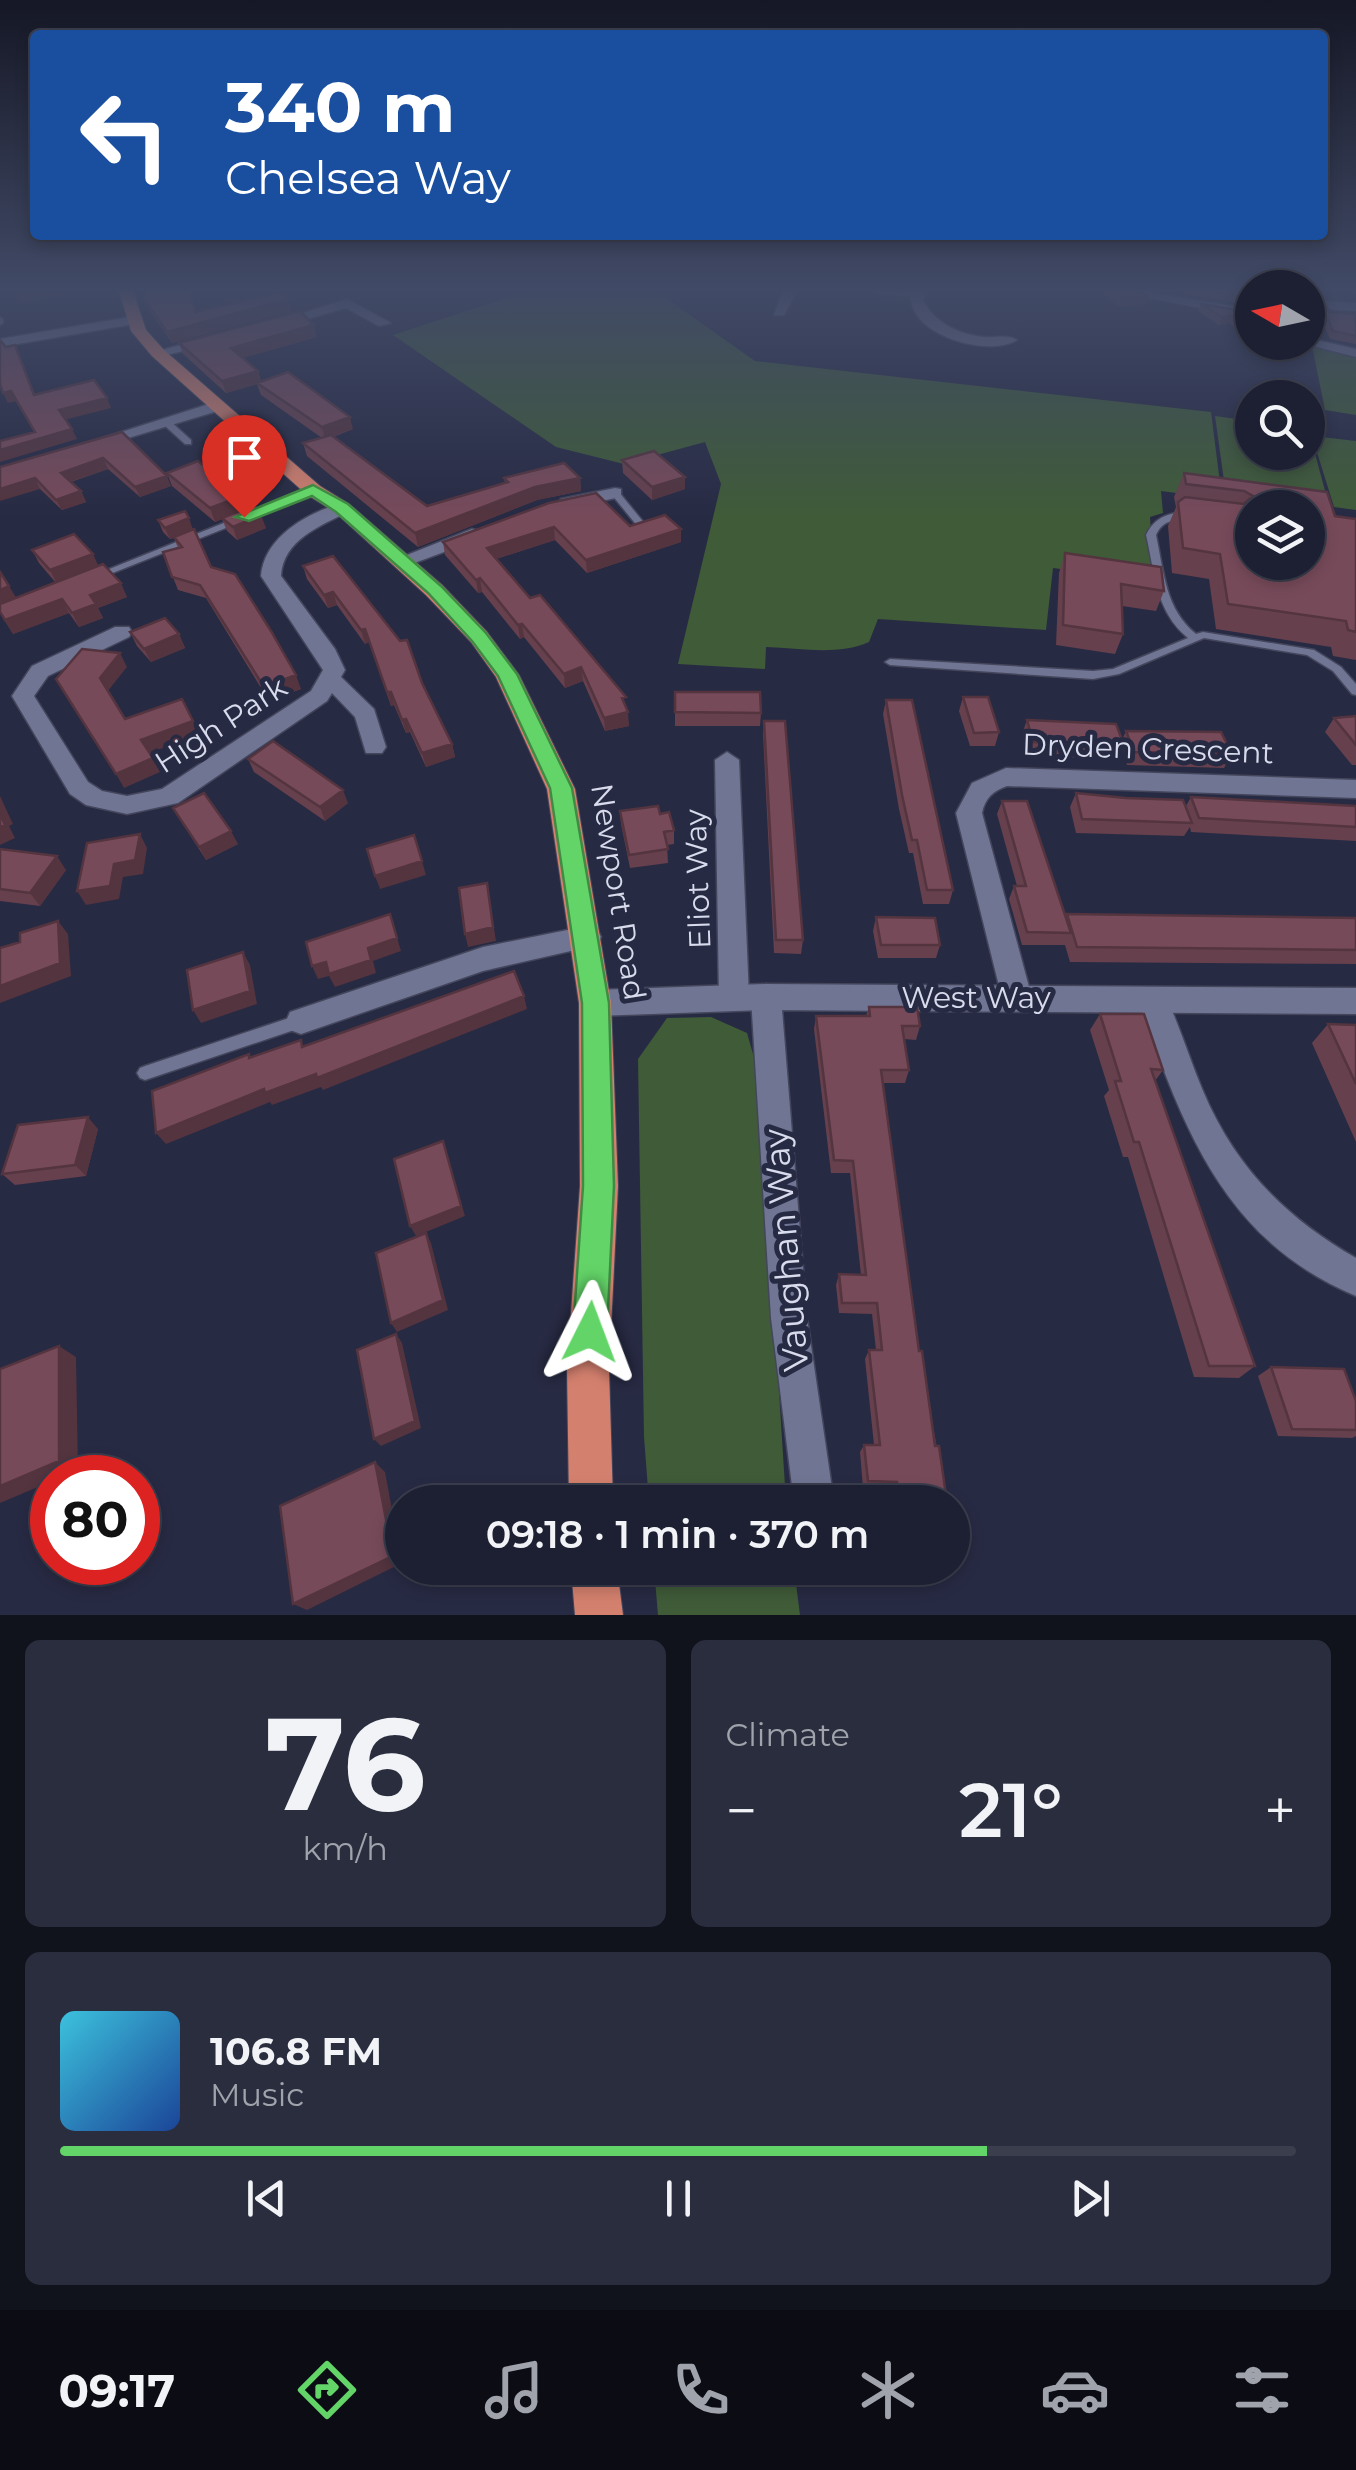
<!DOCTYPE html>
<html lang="en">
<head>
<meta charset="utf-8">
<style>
	:root { --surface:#1d2032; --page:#2a2d3e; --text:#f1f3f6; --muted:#a0a3ac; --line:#3b3e4d; --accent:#63d468 }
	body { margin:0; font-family:Montserrat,sans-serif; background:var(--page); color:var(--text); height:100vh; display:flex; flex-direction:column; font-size:38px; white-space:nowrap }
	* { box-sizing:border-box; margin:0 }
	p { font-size:32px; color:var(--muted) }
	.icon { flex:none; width:55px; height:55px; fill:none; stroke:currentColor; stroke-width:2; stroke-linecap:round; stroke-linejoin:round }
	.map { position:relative; height:1615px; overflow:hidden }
	.side { display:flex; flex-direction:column; gap:25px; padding:25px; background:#10121c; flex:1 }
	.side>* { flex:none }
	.guide { position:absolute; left:30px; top:30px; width:1298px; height:210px; border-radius:10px; box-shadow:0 5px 15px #0003,0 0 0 2px var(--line); background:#1a4fa0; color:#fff; overflow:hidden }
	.needle { width:65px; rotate:279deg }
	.tools { position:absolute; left:1235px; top:270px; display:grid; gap:20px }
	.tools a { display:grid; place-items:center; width:90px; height:90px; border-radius:50%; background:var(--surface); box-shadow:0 5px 15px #0003,0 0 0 2px var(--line); font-size:50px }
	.speed { position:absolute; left:30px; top:1455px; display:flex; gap:20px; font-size:50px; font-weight:700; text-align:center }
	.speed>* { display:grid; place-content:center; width:130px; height:130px; border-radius:50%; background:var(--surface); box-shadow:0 5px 15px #0003,0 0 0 2px var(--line); line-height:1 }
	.speed .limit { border:15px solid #d22; background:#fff; color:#111 }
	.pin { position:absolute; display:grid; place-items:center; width:85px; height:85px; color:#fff; margin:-102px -42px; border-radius:50% 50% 50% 0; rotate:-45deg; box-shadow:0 0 10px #0007 }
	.pin .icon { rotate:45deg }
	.me { position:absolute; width:110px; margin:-55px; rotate:3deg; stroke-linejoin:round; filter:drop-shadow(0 0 8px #0008) }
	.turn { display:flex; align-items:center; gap:35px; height:210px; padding:0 30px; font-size:45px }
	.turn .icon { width:130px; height:130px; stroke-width:2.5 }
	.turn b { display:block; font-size:70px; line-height:85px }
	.big { font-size:75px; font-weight:600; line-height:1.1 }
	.side .tile { flex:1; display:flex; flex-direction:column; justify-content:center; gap:15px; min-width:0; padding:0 35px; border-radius:15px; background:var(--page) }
	.side .dial { align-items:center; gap:0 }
	.dial b { font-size:130px; line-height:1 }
	.song { display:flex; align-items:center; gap:30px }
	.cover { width:120px; height:120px; border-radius:15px; background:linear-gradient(135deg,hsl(190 70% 55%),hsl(220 70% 35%)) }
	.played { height:10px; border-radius:5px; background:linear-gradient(90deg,var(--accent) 75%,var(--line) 75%) }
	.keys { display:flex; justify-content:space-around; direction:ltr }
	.heat { display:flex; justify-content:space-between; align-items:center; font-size:55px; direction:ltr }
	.side .tiles { flex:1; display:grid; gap:25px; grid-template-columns:1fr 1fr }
	.tile:last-child { grid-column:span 2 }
	.trip { position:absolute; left:385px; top:1485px; width:585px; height:100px; border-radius:50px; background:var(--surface); box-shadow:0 5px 15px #0003,0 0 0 2px var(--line); font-weight:600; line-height:100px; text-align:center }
	.tabs { display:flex; height:160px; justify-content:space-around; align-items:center; background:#0c0d14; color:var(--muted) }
	.tabs .icon { width:70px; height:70px }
	.tabs .current { color:var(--accent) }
	.tabs b { font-size:45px; color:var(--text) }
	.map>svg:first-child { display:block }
	.green { fill:#3f5b38 }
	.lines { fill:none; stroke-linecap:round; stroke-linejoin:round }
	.service-casing { stroke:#44465c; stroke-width:3 }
	.minor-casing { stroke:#44465c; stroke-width:3 }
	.tertiary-casing { stroke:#44465c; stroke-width:3 }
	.trunk-casing { stroke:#44465c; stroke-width:2 }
	.service { fill:#707593; fill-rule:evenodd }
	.minor { fill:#707593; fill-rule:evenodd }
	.tertiary { fill:#707593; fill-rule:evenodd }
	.trunk { fill:#d4806e; fill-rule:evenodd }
	.wall { fill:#66404d }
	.shaded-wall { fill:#53343f }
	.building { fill:#774a5a; stroke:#53343f; stroke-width:2.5; fill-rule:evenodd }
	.route { fill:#63d468; stroke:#408a44; stroke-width:2.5 }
	.labels { text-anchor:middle; stroke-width:10; stroke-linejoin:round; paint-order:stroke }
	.street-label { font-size:30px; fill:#d8dbec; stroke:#272a43 }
	.near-street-label { font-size:35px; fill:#d8dbec; stroke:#272a43 }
</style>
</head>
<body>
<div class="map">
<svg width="1356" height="1615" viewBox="0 0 1356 1615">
	<rect width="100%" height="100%" fill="#272a43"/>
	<path class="green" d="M528,291H656L755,361L1211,412L1222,499L1161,491L1163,513L1150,517L1154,582L1053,568L1046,630L878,619L869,642C837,656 800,648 766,647L765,669L678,664L721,484L705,442L624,464L556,447L393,335Z
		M1312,346L1356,355V415L1325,410Z
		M1215,416L1252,421V452H1308V428L1330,509L1226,495Z
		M1312,436L1356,441V510L1334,507Z
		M711,1017L747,1033L759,1075L786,1502H649L644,1437L638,1059L667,1018Z
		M654,1568H794L800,1615H658Z"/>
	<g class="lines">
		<g class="service-casing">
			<path id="service" d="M0,317L3,319V323L0,325Z
				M163,420H169L191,440V444H185L163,424Z
				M313,487L317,490L316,492L100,578H94L92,576Z
				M615,490L618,491L645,524V528H639L612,495L611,493Z
				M1182,512L1193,515C1178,522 1164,517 1156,535C1164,572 1165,609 1196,634L1203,632L1314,650L1341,667L1356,684V695L1352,694L1333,671L1307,655L1204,638L1119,674L1093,679L890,665L885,662L890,659L1093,671L1113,669L1188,638C1155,611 1155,573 1146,535C1154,519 1165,514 1182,512Z
				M301,1014L306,1016L308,1021L306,1026L145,1080L140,1078L137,1073L140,1068L145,1066Z"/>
		</g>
		<g class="minor-casing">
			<path id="minor" d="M783,291H797L784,315H774Z
				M875,291H926L923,300C934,323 960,335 985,337C997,338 1007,334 1017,340C989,358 909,335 911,296L882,295Z
				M1110,291H1139L1239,307L1252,313V323L1235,314Z
				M347,299L391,323L379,326L346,308L275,328L268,324Z
				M1308,300L1356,303V311L1308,308Z
				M135,316L142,320L140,323L0,347V339Z
				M212,336L219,340L217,343L158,357L151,353Z
				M1308,338L1356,349V357L1297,342H1308Z
				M215,402L221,404V410L95,448L87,443Z
				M615,488L621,489V497L567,508L558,503L561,499Z
				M342,503L351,508L348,512C320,526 283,540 281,576L335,649L345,670L341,677L374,709L386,747L382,753H366L355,717L332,693L327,701L178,803L127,814L86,805L70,794L12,696L32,666L115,627H129L132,632L129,637L48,676L34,696L88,782L102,791L127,796L162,789L311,691L323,670L261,576C264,537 307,513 342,503Z
				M472,529L479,531V539L409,565L402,567L392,561Z
				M727,752L739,760L749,997L744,1006L734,1010L724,1006L719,997L715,760Z
				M1006,768L1356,780V798L1007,786C993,791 985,798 982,813L1032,998L1027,1007L1017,1011L1007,1007L1002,998L956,813L972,783Z
				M587,926L597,929L601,937L597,945L483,971L301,1034L290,1030L286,1021L290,1012L483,947Z
				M766,984L776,988L781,997L807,1318L834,1502H794L771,1318L751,997L756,988Z
				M1153,987L1163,991C1179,1023 1189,1058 1203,1091C1235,1167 1286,1218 1356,1258V1296C1222,1240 1183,1126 1138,1000L1143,991Z"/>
		</g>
		<g class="tertiary-casing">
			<path id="tertiary" d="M766,984L1356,988V1014L766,1010L595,1016L585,1012L580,1003L585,994L595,990Z"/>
		</g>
		<g class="trunk-casing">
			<path id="trunk" d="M119,291H133L146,330L164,350L320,486L349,504L442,585L487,632L519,675L575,789L611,1003L618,1186L609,1369L613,1502H569L567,1369L580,1186L579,1003L547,789L496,677L471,642L426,595L335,512L306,494L152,356L131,331Z
				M571,1568H617L623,1615H575Z"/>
		</g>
		<use href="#service" class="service"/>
		<use href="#minor" class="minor"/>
		<use href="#tertiary" class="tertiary"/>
		<use href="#trunk" class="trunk"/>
	</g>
	<path class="wall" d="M146,291H191L196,312L288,299L291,311L172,343L148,308L143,297Z
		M1102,291H1131L1150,296L1147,304L1120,307L1101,293Z
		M1185,291H1252V309L1240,303L1184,294Z
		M1308,291H1319L1316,297H1308V303L1329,312L1356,314V344L1330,339L1323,323L1308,324Z
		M1201,304L1252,318L1243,333L1229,323L1219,325L1198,311Z
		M317,337L242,358L258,371L261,381L353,429L333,437L427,506L505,483L504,478H580L581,491L537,500L418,547L307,456L303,443L322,438L261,395L257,384L226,393L183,354L179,343Z
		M122,432L171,486L140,497L108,469L71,482L81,491L86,502L62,510L40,489L0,467Z
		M622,460L685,477V489L652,500L623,473Z
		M167,473L242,496L246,509L266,528L237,540L227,531L222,519L215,522L172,486Z
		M1184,473L1335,516L1356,519V660L1333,656L1331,647L1216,629L1209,579L1172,573L1168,526L1176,507L1174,497Z
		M549,503L630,526L681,529V542L587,573L555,540L496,559L626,708L629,726L605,731L583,681L565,688L524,637L520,639L482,592L478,593L445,555L443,542Z
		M158,520L193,529L211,567L301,689L269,701L206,598L178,590L163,552L178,548L174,538L170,539L163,532Z
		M32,550L99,566L127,597L98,608L103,618L79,627L69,613L13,634L0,613L16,598L56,583L39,563Z
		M1065,553L1164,591L1156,611L1122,606L1123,634L1115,654L1056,645L1059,573Z
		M333,556L422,683L452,744L455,757L426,767L410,732L406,733L394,705L391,706L369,642L365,644L337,605L328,608L307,579L303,566Z
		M130,632L179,634L185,648L151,662L137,646Z
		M675,692L761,713L760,726H675Z
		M963,697L999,732L995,746H970L959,711Z
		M886,700L953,890L949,904H923L913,853H909L899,809L883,714Z
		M1356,716V765H1352L1325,732L1334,718Z
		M1027,720L1122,740L1126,731L1232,754L1224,768L1127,765L1122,749L1118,759L1028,756L1022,734Z
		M764,721L803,940L801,954L774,953L763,734Z
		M248,759L348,803L325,821L254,772Z
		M1076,793L1186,806L1191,797L1356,806V841L1191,832L1190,827L1184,836L1076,833L1070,807Z
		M1002,801L1065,917L1067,914L1356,918V964L1070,962L1065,945H1022L1009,899L1014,886H1017L997,814Z
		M173,808L238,844L206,860Z
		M620,811L660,814L674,830V844L667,845L668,863L630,868L621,824Z
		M0,849L66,870L40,906L0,901Z
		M876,917L940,945L936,958H878L873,931Z
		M869,1007L920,1026L916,1040L904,1039L909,1070L905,1083H883L919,1351L947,1502H893L891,1488H863L860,1452L864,1445H874L865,1359L869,1350H876L872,1314L839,1313L836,1285L839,1274L861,1275L850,1173H831L814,1029L816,1016H866Z
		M1100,1014L1163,1070L1155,1081L1255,1366L1239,1378L1194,1377L1128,1157H1123L1104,1096L1109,1090L1090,1030Z
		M1328,1024L1356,1025V1142L1312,1043Z
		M98,1129L86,1176L15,1185L2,1174Z
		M1271,1367L1356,1401V1436L1352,1438L1278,1436L1258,1376Z"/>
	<path class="shaded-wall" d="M17,291H59L60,293L22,301Z
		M1150,296L1147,304L1120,307L1123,299Z
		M288,299L291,311L172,343L167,332Z
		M1326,315L1323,323L1308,324V317Z
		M1231,316L1229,323L1219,325L1222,317Z
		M1252,324V331L1243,333L1246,325Z
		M314,325L317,337L235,360L231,348Z
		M258,371L261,383L226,393L222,381Z
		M11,391L16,401L8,403L3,393Z
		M107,398L111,408L64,420L59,410Z
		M350,417L353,429L325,439L322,427Z
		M72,429L77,439L0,462V450Z
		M103,458L108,469L66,483L61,473Z
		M167,476L171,486L140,497L135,487Z
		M685,477V489L652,500V487Z
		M35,478L40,489L0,501V489Z
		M580,478L581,491L537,500L418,547L415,533L535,487Z
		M81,491L86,502L62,510L56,500Z
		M242,496L246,509L215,522L210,508Z
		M261,515L266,528L237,540L233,527Z
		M189,518L193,530L170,539L165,528Z
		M554,527L555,540L489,561L487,548Z
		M681,529V542L587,573L586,560Z
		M93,554L99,567L57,584L50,570Z
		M480,578L482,592L478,593L476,580Z
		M121,583L127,597L98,608L103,618L79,627L72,613L90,595Z
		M9,586L17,599L0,607V590Z
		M333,592L337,605L328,608L324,595Z
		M62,599L69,613L13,634L5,620Z
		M522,624L524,637L520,639L518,625Z
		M365,629L369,642L365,644L361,630Z
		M179,634L185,648L151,662L144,649Z
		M120,653L127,667L107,692L100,678Z
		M581,667L583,681L565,688L564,674Z
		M296,675L301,689L269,701L264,687Z
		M387,692H391L394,705L391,706Z
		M628,712L629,726L605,731L604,718Z
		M406,719L410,732L406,733L402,720Z
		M193,721L199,735L149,753L141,740Z
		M452,744L455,757L426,767L422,753Z
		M153,758L160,772L124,788L116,774Z
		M343,790L348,803L325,821L320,807Z
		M0,796L13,824L9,826L15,838L0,845Z
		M231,831L238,844L206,860L199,847Z
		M140,834L147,848L143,874L123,877L119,899L86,905L77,891L114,864Z
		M57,856L66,870L40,906L30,893Z
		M422,861L426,875L380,889L375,876Z
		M487,883L496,941L468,947L465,934Z
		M390,914L401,951L373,961L376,973L335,987L329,976L318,979L312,966Z
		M58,921L68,934L71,976L0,1003V986Z
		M243,952L250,965L257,1004L201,1023L193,1010Z
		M524,996L527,1009L323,1090L321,1087L272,1105L270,1102L166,1144L156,1133L264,1089Z
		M88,1117L98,1129L86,1176L75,1165Z
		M443,1141L465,1216L416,1236L410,1226Z
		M426,1233L431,1243L448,1310L397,1332L391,1323Z
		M396,1334L402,1343L421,1428L381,1446L374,1439Z
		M59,1346L76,1357L78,1470L60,1478H52V1481L0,1503V1486Z
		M375,1462L385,1472L402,1563L307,1610L293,1604Z"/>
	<path class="building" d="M146,291H190L195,312L281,293L288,299L167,332L143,297Z
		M1112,291H1131L1150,296L1123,299Z
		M1209,291H1252V300L1242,296Z
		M1308,291V303L1326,305L1329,312L1356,314V336L1333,331L1326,315L1308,317Z
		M1201,304L1237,310L1252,318V324L1246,325L1231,316L1222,317Z
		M300,311L314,325L231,348L258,371L222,381L179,343Z
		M0,340L6,347L15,345L34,395L94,380L107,398L59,410L72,429L0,450V441L35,432L11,391L3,393L0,384Z
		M288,372L350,417L322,427L257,383Z
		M122,432L167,476L135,487L103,458L61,473L81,491L56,500L35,478L0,489V467Z
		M331,435L427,506L508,482L504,478L564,463L580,478L535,487L415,533L303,443Z
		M654,451L685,477L652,487L622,460Z
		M198,461L242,496L210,508L167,473Z
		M1184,473L1327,492L1335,516L1356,519V632L1348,630L1346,621L1228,604L1220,554L1183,548L1178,502L1185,497L1244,504L1253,496L1244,491L1186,484ZM1252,508H1308V562H1252Z
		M596,493L630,526L665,515L681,529L586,560L554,527L487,548L530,598L540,595L626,697L622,698L628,712L604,718L581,667L564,674L522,624L518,625L480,578L476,580L443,542L549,503Z
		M252,506L261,515L233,527L222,518Z
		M185,511L189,518L165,528L158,520Z
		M194,529L211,567L235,574L271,631L296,675L264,687L200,585L172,577L163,552L182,547L174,537Z
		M74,534L93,554L50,570L32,550Z
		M1065,553L1161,567L1164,591L1121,584L1123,634L1063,625Z
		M333,556L400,641L407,640L422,683L452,744L422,753L406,719L402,720L391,692H387L365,629L361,630L333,592L324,595L303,566Z
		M103,564L121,583L90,595L96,604L72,613L62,599L5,620L0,612V604Z
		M0,572L9,586L0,590Z
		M165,618L179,634L144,649L130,632Z
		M82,649L120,653L100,678L125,719L182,699L193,721L141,740L153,758L116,774L56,679Z
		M675,692H760L761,713L675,712Z
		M963,697H988L999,732L974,733Z
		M886,700H912L953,890H927L917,840H912L902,795Z
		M1356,716V745L1334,718Z
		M1027,720L1116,724L1124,745L1033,742Z
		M764,721H785L803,940H776Z
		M1126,731L1221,732L1232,754L1134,752Z
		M273,741L343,790L320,807L248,759Z
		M204,793L231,831L199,847L173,808Z
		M1076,793L1126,798L1183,800L1192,823L1082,819Z
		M1191,797L1356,806V827L1199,818Z
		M1002,801H1027L1071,933L1027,932L1014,886H1026Z
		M658,806L660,814L669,812L674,830L664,832L668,849L629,855L620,811Z
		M0,814L5,825L0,827Z
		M140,834L135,860L114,864L110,886L77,891L87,843Z
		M414,835L422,861L375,876L367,849Z
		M0,849L57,856L30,893L0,889Z
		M487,883L493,927L465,934L459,888Z
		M390,914L397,938L368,948L371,960L329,974L326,962L312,966L306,942Z
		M1067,914L1356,918V950L1077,947Z
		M876,917L935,918L940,945H881Z
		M58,921L60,963L0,986V948L20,942V933Z
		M243,952L250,991L193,1010L187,970Z
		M514,971L524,996L317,1078L316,1074L265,1093L264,1089L156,1133L152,1091L249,1054V1058L301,1040L302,1047Z
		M869,1007H917L920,1026H902L909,1070H881L919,1351H922L935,1446H939L947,1502H899L897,1482L868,1481L864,1445H880L869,1350H882L877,1303H842L839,1274L866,1275L853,1161L834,1160L816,1016H870Z
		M1100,1014H1144L1163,1070L1151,1069L1255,1366H1209L1139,1142H1134L1115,1081H1121Z
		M1328,1024L1356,1025V1084Z
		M88,1117L75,1165L2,1174L18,1125Z
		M443,1141L461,1206L410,1226L394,1159Z
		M426,1233L443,1300L391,1323L376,1253Z
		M396,1334L415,1421L374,1439L357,1350Z
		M59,1346V1461L0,1486V1369Z
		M1271,1367L1344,1369L1356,1401V1430L1292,1429Z
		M375,1462L393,1556L293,1604L280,1506Z"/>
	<linearGradient id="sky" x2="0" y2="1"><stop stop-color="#151725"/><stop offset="0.56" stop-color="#414a66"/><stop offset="1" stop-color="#414a66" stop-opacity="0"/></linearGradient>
	<rect width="1356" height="517" fill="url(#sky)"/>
	<path class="route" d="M313,485L348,504L441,586L486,633L517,674L572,788L609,1003L614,1186L607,1332L602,1344L590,1349L578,1344L573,1332L583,1186L582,1003L550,788L498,676L472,641L428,593L336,512L312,496L249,521L235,517Z"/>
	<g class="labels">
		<g class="street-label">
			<text transform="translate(221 725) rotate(-33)" y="10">High Park</text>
			<text transform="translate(1148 749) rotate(2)" y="10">Dryden Crescent</text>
			<text transform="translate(698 879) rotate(-92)" y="10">Eliot Way</text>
			<text transform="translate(618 892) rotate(81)" y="10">Newport Road</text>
			<text x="976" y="1008">West Way</text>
		</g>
		<g class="near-street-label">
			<text transform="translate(786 1250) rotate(-95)" y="12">Vaughan Way</text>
		</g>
	</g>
</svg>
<div class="tools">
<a><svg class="needle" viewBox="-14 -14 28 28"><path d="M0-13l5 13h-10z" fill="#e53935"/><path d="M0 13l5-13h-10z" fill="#a0a3ac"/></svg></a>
<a><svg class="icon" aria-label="search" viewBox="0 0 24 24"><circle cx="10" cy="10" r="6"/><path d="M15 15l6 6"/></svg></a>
<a><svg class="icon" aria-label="layers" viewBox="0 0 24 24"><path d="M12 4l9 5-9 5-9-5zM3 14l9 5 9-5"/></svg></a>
</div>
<div class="speed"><div class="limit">80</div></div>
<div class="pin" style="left:244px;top:517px;background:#d93025"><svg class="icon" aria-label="arrive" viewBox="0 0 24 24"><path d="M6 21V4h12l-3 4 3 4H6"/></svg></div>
<svg class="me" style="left:590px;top:1332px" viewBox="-20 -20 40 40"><path d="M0-17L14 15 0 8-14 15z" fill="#63d468" stroke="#fff" stroke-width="4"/></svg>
<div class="trip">09:18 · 1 min · 370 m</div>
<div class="guide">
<div class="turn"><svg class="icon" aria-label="left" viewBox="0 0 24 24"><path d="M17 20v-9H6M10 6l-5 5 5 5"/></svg><div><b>340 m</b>Chelsea Way</div></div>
</div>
</div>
<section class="side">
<div class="tiles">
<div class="tile dial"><b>76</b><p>km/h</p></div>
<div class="tile"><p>Climate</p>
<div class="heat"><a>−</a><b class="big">21°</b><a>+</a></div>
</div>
<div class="tile">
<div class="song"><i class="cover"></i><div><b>106.8 FM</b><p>Music</p></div></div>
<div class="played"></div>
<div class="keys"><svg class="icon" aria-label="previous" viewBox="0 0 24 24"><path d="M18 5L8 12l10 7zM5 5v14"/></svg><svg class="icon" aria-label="pause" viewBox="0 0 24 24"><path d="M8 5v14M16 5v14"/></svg><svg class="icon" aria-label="next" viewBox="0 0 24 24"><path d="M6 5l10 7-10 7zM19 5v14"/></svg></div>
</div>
</div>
</section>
<nav class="tabs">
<b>09:17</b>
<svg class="icon current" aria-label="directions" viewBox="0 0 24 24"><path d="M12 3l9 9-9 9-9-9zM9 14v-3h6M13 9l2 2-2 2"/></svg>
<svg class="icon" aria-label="music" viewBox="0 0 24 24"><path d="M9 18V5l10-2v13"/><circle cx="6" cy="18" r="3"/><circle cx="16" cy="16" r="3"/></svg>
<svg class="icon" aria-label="phone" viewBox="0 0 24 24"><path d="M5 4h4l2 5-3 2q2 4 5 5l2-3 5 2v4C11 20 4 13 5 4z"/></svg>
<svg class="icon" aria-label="climate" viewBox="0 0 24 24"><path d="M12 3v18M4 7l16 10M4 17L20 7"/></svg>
<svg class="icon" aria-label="car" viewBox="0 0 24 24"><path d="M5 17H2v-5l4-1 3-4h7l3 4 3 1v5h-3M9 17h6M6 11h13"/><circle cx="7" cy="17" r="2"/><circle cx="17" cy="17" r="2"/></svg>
<svg class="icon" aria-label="filters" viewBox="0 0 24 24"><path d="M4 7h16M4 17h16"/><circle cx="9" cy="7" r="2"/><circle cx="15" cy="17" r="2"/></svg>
</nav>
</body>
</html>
